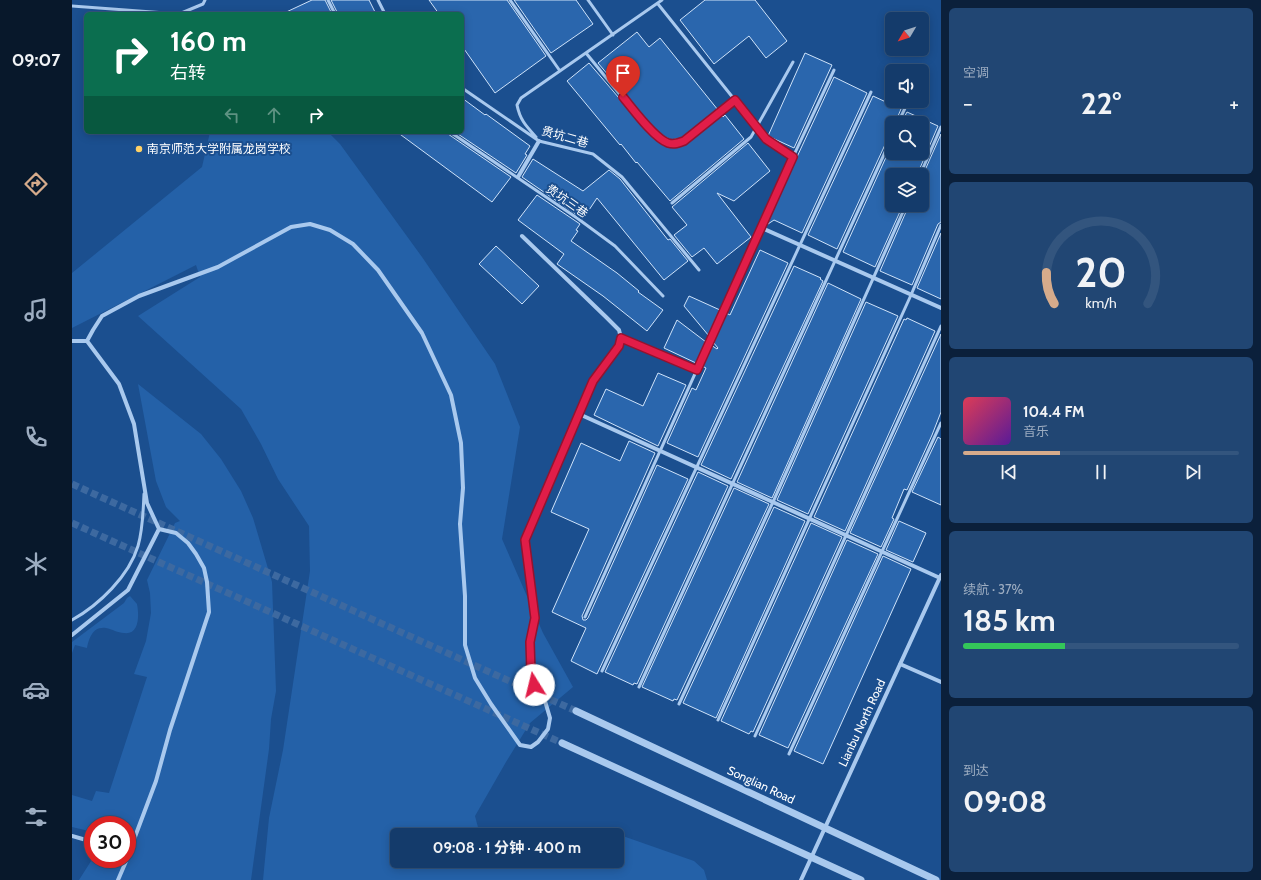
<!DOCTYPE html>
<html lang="zh">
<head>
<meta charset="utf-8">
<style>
	:root { --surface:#143b6b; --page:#214673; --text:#f1f3f6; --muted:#9dadc1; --line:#33557e; --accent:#d6ab8b }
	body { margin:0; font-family:Cabin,"Noto Sans SC",sans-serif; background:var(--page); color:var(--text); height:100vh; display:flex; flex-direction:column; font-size:15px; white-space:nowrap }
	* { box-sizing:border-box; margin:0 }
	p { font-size:13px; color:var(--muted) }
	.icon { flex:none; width:22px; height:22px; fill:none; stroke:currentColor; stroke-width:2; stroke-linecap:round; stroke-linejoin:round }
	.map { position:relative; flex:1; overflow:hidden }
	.details { display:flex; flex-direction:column; gap:8px; padding:8px; background:#0b203b; width:320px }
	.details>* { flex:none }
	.guide { position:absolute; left:12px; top:12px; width:380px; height:122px; border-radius:6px; box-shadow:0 2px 10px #0003,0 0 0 1px var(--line); background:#0b6e4f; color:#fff; overflow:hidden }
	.needle { width:26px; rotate:231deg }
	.tools { position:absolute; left:813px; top:12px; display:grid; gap:8px }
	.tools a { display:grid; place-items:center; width:44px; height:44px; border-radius:6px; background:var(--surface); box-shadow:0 2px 10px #0003,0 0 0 1px var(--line); font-size:20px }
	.speed { position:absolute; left:12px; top:816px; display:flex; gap:8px; font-size:20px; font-weight:700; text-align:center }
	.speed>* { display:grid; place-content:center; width:52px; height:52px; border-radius:50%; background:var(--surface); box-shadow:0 2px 10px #0003,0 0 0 1px var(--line); line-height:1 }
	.speed .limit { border:6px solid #d22; background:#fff; color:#111 }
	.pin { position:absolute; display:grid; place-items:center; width:34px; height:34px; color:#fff; margin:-41px -17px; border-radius:50% 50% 50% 0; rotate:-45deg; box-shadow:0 0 4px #0007 }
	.pin .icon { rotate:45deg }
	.me { position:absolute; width:44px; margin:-22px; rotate:351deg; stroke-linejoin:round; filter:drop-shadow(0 0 3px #0008) }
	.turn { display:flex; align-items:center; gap:14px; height:84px; padding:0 20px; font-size:18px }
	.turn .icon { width:52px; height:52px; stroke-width:2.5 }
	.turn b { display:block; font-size:28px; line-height:34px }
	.lanes { display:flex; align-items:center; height:38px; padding:0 20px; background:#0003; justify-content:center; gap:20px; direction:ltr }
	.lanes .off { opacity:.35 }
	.big { font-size:30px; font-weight:700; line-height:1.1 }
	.details .card { flex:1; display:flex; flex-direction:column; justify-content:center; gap:6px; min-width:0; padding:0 14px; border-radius:6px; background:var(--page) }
	.details .dial { align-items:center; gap:0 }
	.dial svg { height:104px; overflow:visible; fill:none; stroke:var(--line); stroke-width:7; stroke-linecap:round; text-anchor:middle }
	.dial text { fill:var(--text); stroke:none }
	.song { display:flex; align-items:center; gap:12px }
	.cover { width:48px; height:48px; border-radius:6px; background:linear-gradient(135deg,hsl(350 70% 55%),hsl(270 70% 35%)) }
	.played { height:4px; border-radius:2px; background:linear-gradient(90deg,var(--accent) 35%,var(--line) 35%) }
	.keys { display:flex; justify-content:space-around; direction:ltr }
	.heat { display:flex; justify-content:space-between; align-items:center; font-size:22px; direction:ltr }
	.charge { height:6px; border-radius:3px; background:linear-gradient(90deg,#34c759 37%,var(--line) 0) }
	.trip { position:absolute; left:318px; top:828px; width:234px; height:40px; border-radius:6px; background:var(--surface); box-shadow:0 2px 10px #0003,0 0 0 1px var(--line); font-weight:700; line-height:40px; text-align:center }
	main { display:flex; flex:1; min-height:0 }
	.menu { display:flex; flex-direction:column; width:72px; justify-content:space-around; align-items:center; background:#08182b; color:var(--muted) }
	.menu .icon { width:28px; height:28px }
	.menu .current { color:var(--accent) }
	.menu b { font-size:18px; color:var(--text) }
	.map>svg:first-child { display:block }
	.green { fill:#2461a8 }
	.building { fill:#2a66ad; stroke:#cfe3fa }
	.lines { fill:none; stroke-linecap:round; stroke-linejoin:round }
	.tertiary-tunnel { stroke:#3d69a0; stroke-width:7; stroke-dasharray:7 3.5; stroke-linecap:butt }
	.service { stroke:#a9c9ee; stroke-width:3 }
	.minor { stroke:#a9c9ee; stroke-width:4 }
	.tertiary { stroke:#a9c9ee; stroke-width:7 }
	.route-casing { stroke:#92132f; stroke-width:10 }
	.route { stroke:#e11d48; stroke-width:7 }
	.poi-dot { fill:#ffd166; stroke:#1b4f8f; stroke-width:1.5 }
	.labels { text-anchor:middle; stroke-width:4; stroke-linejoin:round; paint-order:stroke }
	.street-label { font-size:12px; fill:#fff; stroke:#1b4f8f }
	.poi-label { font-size:12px; fill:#fff; stroke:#1b4f8f; text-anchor:start }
</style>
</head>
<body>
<main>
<nav class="menu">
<b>09:07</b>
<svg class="icon current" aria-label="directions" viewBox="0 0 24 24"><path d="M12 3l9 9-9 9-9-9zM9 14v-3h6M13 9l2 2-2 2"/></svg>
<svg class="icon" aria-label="music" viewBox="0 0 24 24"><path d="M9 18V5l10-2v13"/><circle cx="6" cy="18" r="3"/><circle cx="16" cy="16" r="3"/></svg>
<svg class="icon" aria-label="phone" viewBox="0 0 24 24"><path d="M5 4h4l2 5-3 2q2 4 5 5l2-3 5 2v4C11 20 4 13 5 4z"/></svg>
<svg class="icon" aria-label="climate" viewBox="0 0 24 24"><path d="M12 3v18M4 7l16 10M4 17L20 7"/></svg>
<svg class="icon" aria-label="car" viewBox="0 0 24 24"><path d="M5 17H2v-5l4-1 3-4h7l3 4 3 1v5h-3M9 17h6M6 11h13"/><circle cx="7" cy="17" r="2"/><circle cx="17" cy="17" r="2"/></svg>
<svg class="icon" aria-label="filters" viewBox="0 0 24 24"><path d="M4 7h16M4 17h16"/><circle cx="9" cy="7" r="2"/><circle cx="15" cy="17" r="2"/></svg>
</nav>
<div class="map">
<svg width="869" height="880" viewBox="0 0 869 880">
	<rect width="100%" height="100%" fill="#1b4f8f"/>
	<path class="green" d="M138,132H256L268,144L350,257L423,364L448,427L430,539L471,633L501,687L458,723L434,762L403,816L408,835H325V861H545V835H519L528,828L622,861L632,870L635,880H191L197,818L211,750L238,571L237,526L206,479L189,444L169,409L66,316L128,277L124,265L0,328V273L130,167Z
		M66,384L129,434L149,459L169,491L181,518L200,582L204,691L199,719L197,749L179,880H7L21,858V859H55V825H21V832L0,827V795L20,801L24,791L37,793L75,677L62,674L74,641L79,613L78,593L75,580L103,523L108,521L94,507L84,481Z
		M58,596L65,604C67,614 68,635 52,633C46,633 40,629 34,628C21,626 17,638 15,648L3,645L0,653V642L52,603L55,598Z"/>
	<path class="building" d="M240,0H253L260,14H210Z
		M259,0H297L304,14H266Z
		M357,0H435L474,56L423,93L390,46V14H367Z
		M442,0H504L521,24L479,53Z
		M633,0H683L715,41L694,58L677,36L642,64L608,20Z
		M565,32L577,47L588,38L646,110L610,138L599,140L591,136L570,115L526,63Z
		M733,53L760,65L722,148L696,136Z
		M517,63L565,119L587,141L595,146H603L613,144L649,115L651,117L653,115L672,139L598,201L565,162L564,163L549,144L548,145L495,81Z
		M762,77L795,93L730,233L702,220L693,226Z
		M801,96L829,109L823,123H820V134L817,136L765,249L736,235Z
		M390,98L413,115L414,114L458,146L453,154L455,155L444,173L383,132H390Z
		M835,112L866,126L845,175H820V205H831L803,267L771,252L820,144V153H850V123H829Z
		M325,132H375L376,134L439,177L420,202Z
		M869,134V222L866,224L840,285L808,271L837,205H850V177Z
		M676,143L698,171L662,201L645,193L679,237L645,264L632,248L620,257L602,235L615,225L600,207Z
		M461,159L511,191L537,170L548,179L596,240L598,239L616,261L592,280L525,198L511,219L450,177Z
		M465,195L508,224L504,230L506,231L499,241L545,273L567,291L566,292L591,310L575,331L531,296L485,264L492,254L446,220Z
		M869,233V299L845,288Z
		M424,246L467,286L450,304L407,264Z
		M688,250L716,263L626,457L595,443L620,388L624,390L634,368L630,366L639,345L645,349L646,348L641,342L654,313L658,315Z
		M722,266L749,278L748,279L751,281L659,479L629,465Z
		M756,283L789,299L700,498L665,482Z
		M617,296L648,310L637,336L612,306Z
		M794,302L826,316L736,514L705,500Z
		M835,318L863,331L773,531L742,517L832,319L834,320Z
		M605,320L634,342L624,363L592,348Z
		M869,334V412L860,435L835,490L832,489L820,518L822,519L809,547L778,533Z
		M586,373L614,385L586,446L522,415L534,389L571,406Z
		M866,437L869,439V505L840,492Z
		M557,441L583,453L510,616L511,620H514L516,618L585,465L616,479L525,674L499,661L514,628L480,612L517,529L479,512L509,443L548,461Z
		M626,472L656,486L565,684L562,683L561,685L533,672Z
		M662,488L697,504L605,700L602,699L601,701L570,687Z
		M702,507L733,521L644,718L611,703Z
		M827,521L854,533L841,562L814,550Z
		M739,523L770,537L681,732L679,731L677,734L649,721Z
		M775,540L806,554L716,748L687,735Z
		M811,556L839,569L751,764L722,751Z"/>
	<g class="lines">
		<path class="tertiary-tunnel" d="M0,484L504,711
			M0,523L490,743"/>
		<path class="service" d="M256,0L263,14
			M306,0L313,14
			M438,0L488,71
			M516,0L541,35
			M586,4L694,139L721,157
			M0,6L107,14L131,4L133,0
			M514,53C528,70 581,138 597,143C602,144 607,143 612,141L663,100
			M390,88L467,141L521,154L550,177L627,270
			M826,123L835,104
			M378,132L505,218L543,246L591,296
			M464,137C454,126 448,120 445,105L449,98L590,0
			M848,175L869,127
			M600,203L679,137L721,62
			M549,338L625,370
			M513,617L721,157L762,70
			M0,620C27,605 57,576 66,546C71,529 71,512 72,494
			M530,671L799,92
			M567,687L820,137
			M607,704L701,502L834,205
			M646,720L839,295L869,225
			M683,736L869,326
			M717,754L869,423"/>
		<path class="minor" d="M446,177L467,141
			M690,228L869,308
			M0,341H15L47,384L62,424L75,503L87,529L104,533L116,543L124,554L132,568L135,582L137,612L98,730L84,781L55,858
			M15,341L21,330L30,316L67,296L146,267L219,227L238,224L258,230L281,244L306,270L350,333L379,395L389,443L391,488L388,524L393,596V645L403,678L419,704L448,745L459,747L466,742L476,729L478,718L473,701L462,685L459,672L458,642L463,618L453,539L521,381L547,346L549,338L547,330L534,317L450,236
			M507,414L868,578
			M0,635L56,590L87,529
			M828,664L869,682
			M0,836L21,842
			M46,880L55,859
			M729,880L869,575"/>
		<path class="tertiary" d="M504,711L864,880
			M490,743L789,880"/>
	</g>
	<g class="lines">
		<g class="route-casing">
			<path id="route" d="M462,685L459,672L458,642L463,618L453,540L521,381L547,346L549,338L625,370L721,157L694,139L663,100L612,141C607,143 602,145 596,143C582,138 561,109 551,97"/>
		</g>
		<use href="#route" class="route"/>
	</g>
	<circle class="poi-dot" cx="67" cy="149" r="4"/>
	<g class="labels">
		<g class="street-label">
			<text transform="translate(493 137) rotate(16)" y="4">贵坑二巷</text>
			<text transform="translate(495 201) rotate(35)" y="4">贵坑三巷</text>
			<text transform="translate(790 723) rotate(-65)" y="4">Lianbu North Road</text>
			<text transform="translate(689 785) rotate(25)" y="4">Songlian Road</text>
		</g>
		<g class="poi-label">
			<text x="75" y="153">南京师范大学附属龙岗学校</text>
		</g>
	</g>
</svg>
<div class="tools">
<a><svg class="needle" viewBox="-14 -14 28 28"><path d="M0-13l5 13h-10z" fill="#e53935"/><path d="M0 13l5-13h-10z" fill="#9dadc1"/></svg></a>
<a><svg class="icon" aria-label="sound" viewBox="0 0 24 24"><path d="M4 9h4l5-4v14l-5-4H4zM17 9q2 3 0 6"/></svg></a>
<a><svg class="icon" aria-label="search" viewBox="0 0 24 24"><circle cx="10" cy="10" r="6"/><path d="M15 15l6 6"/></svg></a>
<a><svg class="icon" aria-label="layers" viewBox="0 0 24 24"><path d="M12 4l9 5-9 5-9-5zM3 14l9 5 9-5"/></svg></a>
</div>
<div class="speed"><div class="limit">30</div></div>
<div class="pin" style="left:551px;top:97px;background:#d93025"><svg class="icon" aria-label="arrive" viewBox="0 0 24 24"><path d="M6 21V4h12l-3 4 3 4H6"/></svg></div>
<svg class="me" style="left:462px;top:685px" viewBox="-20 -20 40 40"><circle r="19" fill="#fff"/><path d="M0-13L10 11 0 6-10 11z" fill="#e11d48"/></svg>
<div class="trip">09:08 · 1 分钟 · 400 m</div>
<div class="guide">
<div class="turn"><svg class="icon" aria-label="right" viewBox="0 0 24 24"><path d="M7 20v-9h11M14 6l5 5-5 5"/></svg><div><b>160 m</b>右转</div></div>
<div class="lanes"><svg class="icon off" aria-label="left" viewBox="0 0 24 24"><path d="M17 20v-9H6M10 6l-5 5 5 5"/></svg><svg class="icon off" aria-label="ahead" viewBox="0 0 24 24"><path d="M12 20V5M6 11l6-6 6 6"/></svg><svg class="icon" aria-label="right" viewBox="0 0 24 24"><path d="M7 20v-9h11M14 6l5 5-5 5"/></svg></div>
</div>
</div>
<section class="details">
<div class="card"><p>空调</p>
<div class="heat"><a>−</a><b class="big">22°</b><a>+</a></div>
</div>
<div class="card dial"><svg viewBox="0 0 100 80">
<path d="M14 69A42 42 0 1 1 86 69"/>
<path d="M14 69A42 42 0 0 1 8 45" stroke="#d6ab8b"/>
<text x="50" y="56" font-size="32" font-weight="700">20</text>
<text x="50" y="72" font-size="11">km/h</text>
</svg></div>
<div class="card">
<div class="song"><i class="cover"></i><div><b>104.4 FM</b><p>音乐</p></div></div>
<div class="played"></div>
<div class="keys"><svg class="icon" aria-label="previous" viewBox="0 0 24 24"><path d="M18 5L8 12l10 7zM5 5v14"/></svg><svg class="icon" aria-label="pause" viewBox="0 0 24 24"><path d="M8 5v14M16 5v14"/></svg><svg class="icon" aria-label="next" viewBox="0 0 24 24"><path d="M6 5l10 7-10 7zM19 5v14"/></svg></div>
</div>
<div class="card"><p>续航 · 37%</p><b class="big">185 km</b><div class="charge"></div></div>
<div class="card"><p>到达</p><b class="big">09:08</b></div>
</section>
</main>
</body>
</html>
